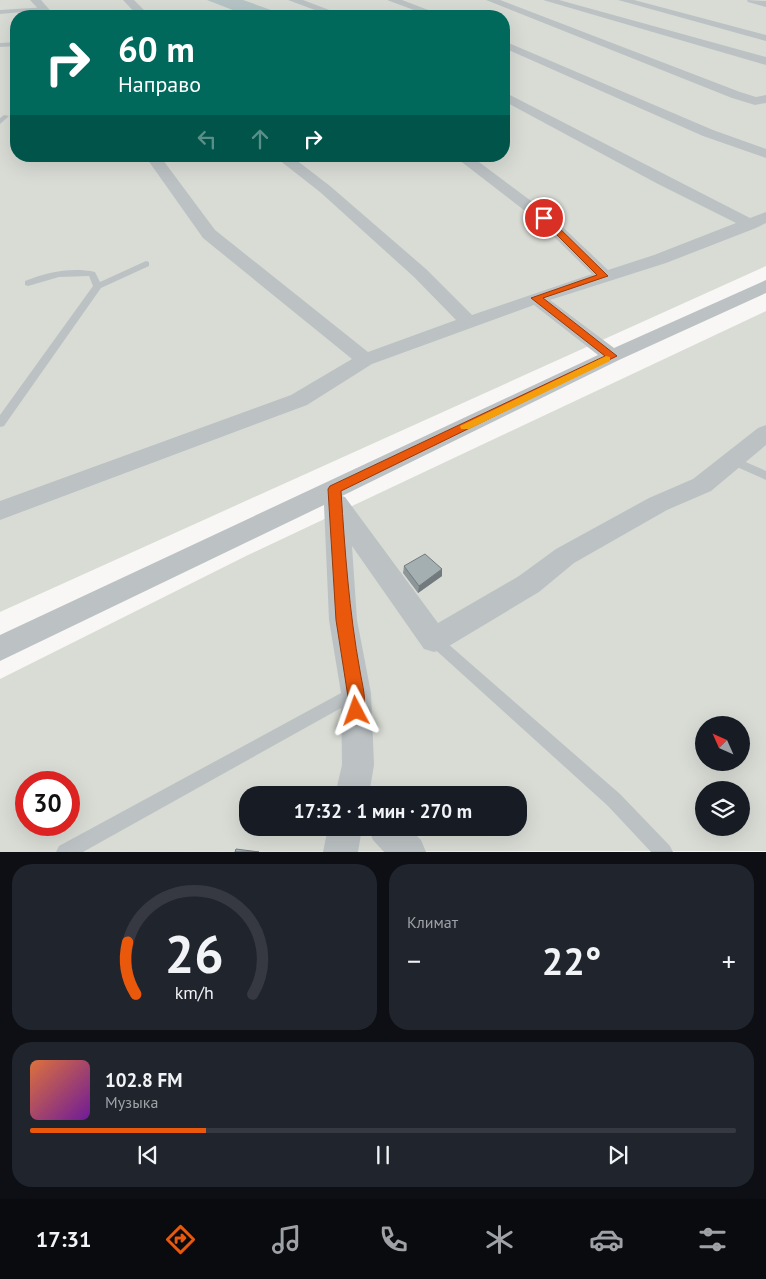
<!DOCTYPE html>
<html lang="ru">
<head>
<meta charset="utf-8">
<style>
	:root { --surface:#171b24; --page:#20242c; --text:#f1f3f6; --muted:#9ea1a6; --line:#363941; --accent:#ea580c }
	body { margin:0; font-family:"PT Sans",sans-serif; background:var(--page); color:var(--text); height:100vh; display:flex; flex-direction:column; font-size:19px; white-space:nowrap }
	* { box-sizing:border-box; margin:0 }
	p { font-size:16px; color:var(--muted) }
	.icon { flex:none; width:28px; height:28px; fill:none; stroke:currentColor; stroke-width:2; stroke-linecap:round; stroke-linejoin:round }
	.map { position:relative; height:852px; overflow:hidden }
	.panel { display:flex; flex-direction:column; gap:12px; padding:12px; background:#0d0f14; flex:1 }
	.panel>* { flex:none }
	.hud { position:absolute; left:10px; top:10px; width:500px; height:152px; border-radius:20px; box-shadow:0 5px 20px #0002; background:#00695c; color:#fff; overflow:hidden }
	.needle { width:32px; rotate:315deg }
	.tools { position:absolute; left:695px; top:716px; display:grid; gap:10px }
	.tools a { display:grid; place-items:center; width:55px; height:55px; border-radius:50%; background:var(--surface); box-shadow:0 5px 20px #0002; font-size:25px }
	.speed { position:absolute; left:15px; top:771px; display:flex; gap:10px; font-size:25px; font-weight:700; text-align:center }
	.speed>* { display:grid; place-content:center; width:65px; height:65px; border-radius:50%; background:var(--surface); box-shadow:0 5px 20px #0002; line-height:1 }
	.speed .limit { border:8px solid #d22; background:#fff; color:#111 }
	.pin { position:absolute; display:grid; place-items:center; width:42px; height:42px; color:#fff; margin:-21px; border:2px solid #fff; border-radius:50%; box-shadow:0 1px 5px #0007 }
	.me { position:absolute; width:55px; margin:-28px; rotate:356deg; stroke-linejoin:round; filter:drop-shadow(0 0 4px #0008) }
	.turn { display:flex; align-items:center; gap:18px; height:105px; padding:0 25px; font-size:22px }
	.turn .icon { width:65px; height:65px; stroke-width:2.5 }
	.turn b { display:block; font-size:35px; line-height:42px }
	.lanes { display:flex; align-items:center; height:48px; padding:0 25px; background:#0003; justify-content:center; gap:25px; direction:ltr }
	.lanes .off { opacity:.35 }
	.big { font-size:38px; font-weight:800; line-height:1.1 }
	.panel .widget { flex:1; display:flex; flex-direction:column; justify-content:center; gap:8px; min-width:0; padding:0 18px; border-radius:20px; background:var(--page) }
	.panel .dial { align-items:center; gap:0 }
	.dial svg { height:130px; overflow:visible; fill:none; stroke:var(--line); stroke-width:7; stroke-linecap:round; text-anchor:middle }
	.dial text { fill:var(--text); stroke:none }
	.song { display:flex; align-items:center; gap:15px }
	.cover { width:60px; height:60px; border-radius:8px; background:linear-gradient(135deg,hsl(20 70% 55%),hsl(280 70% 35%)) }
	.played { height:5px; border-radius:2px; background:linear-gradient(90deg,var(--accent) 25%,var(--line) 25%) }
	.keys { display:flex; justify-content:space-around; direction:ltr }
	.heat { display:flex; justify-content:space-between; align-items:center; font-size:28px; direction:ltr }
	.panel .tiles { flex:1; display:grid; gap:12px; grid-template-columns:1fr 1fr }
	.widget:last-child { grid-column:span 2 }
	.trip { position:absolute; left:239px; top:786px; width:288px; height:50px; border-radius:20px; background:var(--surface); box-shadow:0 5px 20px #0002; font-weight:800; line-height:50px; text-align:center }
	.menu { display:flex; height:80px; justify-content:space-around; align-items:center; background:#090b0e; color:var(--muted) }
	.menu .icon { width:35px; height:35px }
	.menu .selected { color:var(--accent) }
	.menu b { font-size:22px; color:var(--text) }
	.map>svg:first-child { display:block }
	.green { fill:#d9dcd5; fill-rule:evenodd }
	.water { fill:#b6c4c6 }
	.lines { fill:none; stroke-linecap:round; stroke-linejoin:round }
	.lane { fill:#bcc2c4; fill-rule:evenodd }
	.street { fill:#bcc2c4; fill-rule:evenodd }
	.wall { fill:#8d9699 }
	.shaded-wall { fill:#737a7d }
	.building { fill:#a4afb2; stroke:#737a7d }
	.route { fill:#ea580c; stroke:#983908 }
	.slow { fill:#f59e0b }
</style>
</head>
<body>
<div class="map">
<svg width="766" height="852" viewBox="0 0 766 852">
	<rect width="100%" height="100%" fill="#f8f7f5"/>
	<path class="green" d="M0,0H766V266L0,612ZM16,16H504V156H16Z
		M766,311V851L0,852V679L248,555ZM704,725H741V762H704ZM26,782H69V825H26ZM704,790H741V828H704ZM248,795H518V828H248Z"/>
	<path class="water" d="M207,0H243L288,16H248Z"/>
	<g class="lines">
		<path class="lane" d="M47,7L45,10L0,14V10Z
			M16,42V46L0,47V43Z
			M4,115L9,116L0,124V118Z
			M146,261L149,262V266L101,288L4,426L0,427V415L93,286L89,276L59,277L28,286L25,285V281C47,272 72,267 95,272L100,282Z
			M732,456L766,471V480L728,463L726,460L728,457Z
			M434,634L439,636L620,794L670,846L673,852H651L608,806L429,644L427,640L429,636Z
			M354,686L359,688L362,693L359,698L83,852H56L59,846Z"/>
		<path class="street" d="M30,0H41L55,16H45Z
			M123,0H134L147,13L184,11L192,16H138Z
			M288,0H303L345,16H331Z
			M387,0H402L444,16H430Z
			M486,0H500L740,92L756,97L766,95V103L755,105L732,98Z
			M543,0H559L766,57V65Z
			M618,0H634L766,35V41Z
			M747,0L766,1V7L748,2Z
			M504,41L713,130L766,149V158L703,136L504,48Z
			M504,92L750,218L766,212V223L756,228L666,263L550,300L614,348L766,280V293L619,360L342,496L345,497L438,623L519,576L556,549L649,498L693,479L758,428L766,425V445L711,491L667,510L574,563L539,592L444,649L434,652L424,649L352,546L357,620L371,693L374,765L369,795H335L342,765L341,693L329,620L324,505L0,661V635L598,355L534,305L372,364L307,405L0,520V501L291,395L352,359L203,238L145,156H160L215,230L368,352L456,320L414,277L320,192L274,156H291L330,186L426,269L472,315L592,274L538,221L454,156H471L550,215L608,270L654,255L736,223L658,184L504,101Z
			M328,828H362L358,852H323Z
			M368,828H409L421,840L426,852H384L373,840Z"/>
	</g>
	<path class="wall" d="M404,566L442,569V576L418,593L403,573Z"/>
	<path class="shaded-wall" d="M442,569V576L418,593L419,586Z"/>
	<path class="building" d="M425,554L442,569L419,586L404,566Z
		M236,849L259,852H235Z"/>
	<path class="route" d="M541,216H547L608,276L543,298L617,356L341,491C345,551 349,611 360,671C362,684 368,703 362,716L356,718L351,716L336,620L328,489L330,486L605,356L531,298L597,275L541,219Z"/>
	<path class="slow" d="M606,356L610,357V361L469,429H461L460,426Z"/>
</svg>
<div class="tools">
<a><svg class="needle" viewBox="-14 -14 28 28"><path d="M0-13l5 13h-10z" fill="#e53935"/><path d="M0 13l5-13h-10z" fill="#9ea1a6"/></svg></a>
<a><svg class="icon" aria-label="layers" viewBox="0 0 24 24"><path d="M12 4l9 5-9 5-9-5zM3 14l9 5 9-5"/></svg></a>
</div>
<div class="speed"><div class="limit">30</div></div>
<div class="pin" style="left:544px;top:218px;background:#d93025"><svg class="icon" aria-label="arrive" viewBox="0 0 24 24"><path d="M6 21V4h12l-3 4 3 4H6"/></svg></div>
<svg class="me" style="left:356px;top:711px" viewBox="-20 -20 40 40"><path d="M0-17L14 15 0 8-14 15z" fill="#ea580c" stroke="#fff" stroke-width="4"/></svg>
<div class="trip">17:32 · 1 мин · 270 m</div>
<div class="hud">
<div class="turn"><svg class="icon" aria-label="right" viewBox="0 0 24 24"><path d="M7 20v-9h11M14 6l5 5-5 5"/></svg><div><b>60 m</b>Направо</div></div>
<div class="lanes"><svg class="icon off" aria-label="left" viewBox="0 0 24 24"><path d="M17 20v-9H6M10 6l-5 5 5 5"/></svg><svg class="icon off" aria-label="ahead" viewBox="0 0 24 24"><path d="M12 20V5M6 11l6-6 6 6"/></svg><svg class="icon" aria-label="right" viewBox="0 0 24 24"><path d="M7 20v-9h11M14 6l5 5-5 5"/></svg></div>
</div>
</div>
<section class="panel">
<div class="tiles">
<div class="widget dial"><svg viewBox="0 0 100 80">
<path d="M14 69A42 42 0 1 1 86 69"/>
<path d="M14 69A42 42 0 0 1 9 37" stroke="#ea580c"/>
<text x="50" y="56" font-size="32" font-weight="700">26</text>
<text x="50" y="72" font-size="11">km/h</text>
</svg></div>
<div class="widget"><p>Климат</p>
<div class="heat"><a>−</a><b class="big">22°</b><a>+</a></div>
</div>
<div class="widget">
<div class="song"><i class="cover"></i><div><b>102.8 FM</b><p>Музыка</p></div></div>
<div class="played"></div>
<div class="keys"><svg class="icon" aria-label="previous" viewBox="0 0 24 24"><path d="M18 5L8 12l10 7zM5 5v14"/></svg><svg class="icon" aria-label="pause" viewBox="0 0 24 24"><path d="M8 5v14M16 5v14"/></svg><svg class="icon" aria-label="next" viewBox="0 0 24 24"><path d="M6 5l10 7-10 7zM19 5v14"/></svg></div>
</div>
</div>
</section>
<nav class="menu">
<b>17:31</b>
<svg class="icon selected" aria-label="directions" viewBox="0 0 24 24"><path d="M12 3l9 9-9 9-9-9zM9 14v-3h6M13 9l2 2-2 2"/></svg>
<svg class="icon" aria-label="music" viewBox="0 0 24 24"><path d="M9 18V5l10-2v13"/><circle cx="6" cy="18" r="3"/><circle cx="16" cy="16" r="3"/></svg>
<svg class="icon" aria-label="phone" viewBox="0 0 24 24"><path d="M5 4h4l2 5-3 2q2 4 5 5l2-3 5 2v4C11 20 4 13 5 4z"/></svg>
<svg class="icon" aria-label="climate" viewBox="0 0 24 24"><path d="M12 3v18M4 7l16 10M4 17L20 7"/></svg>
<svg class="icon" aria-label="car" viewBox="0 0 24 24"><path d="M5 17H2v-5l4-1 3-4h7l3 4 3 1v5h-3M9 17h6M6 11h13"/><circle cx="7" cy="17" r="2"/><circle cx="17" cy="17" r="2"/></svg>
<svg class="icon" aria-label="filters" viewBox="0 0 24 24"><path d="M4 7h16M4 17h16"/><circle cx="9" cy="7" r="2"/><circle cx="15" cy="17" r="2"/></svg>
</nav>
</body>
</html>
